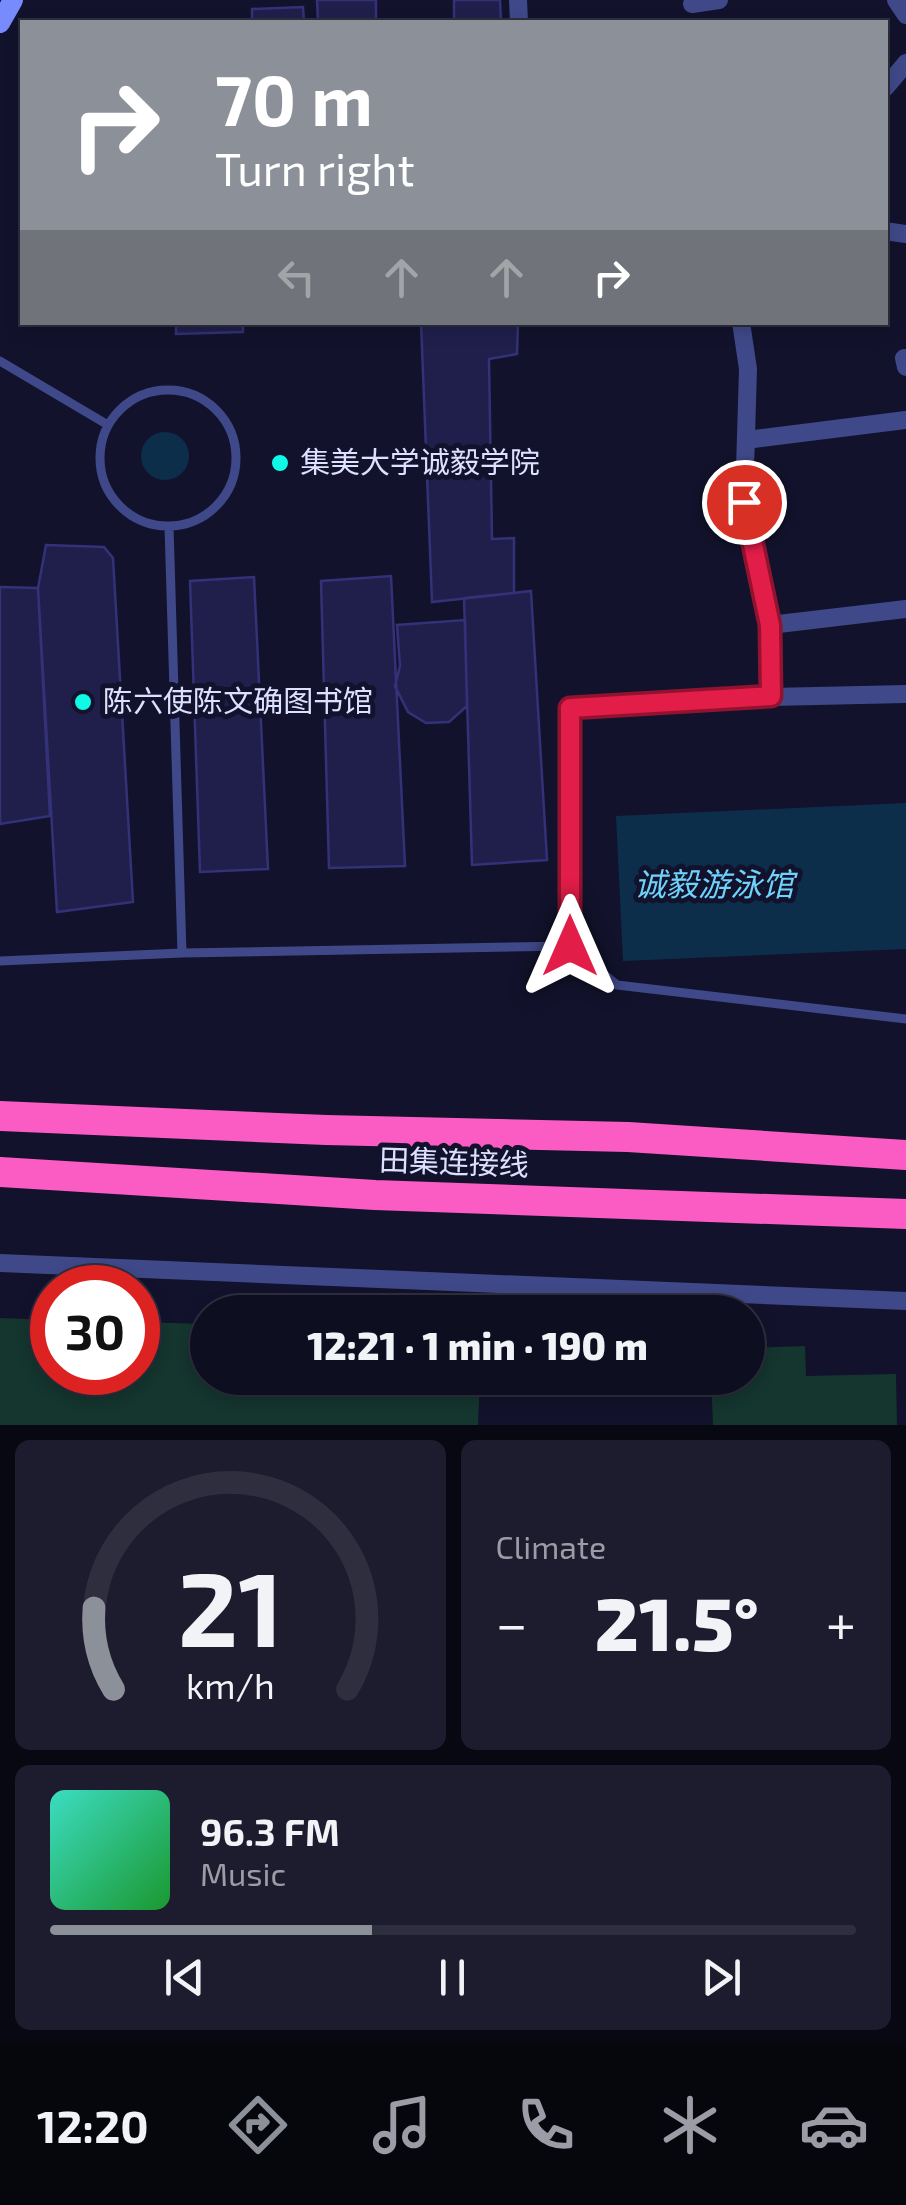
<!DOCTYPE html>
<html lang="en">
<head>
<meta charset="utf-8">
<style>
	:root { --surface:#0e0e21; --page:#1c1c2e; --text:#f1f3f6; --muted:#9b9ca5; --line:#2e2e3f; --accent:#8c9099 }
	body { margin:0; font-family:"Exo 2","Noto Sans SC",sans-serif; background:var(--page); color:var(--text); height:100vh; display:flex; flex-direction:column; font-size:38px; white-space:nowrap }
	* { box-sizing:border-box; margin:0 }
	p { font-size:32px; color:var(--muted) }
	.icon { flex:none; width:55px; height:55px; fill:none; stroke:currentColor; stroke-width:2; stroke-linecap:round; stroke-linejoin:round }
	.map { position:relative; height:1425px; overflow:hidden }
	.sheet { display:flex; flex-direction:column; gap:15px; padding:15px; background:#080812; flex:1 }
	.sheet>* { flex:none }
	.banner { position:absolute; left:20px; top:20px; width:868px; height:305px; border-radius:0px; box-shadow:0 5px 15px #0003,0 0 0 2px var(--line); background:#8c9099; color:#fff; overflow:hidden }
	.speed { position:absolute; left:30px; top:1265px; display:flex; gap:20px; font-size:50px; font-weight:700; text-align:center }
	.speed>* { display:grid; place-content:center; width:130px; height:130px; border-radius:50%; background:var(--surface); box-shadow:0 5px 15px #0003,0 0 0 2px var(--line); line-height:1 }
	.speed .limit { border:15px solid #d22; background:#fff; color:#111 }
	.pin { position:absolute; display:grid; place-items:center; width:85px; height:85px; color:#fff; margin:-42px; border:5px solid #fff; border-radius:50%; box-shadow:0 2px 10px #0007 }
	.me { position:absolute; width:110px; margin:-55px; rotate:0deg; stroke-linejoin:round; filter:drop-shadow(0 0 8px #0008) }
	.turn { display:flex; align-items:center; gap:35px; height:210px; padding:0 30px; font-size:45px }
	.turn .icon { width:130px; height:130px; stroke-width:2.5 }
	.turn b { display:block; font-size:70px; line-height:85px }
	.lanes { display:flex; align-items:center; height:95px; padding:0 30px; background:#0003; justify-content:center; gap:50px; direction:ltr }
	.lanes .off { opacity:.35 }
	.big { font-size:75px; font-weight:800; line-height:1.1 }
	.sheet .widget { flex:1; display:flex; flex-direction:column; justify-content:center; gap:15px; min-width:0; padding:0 35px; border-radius:15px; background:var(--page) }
	.sheet .dial { align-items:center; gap:0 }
	.dial svg { height:260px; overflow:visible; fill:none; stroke:var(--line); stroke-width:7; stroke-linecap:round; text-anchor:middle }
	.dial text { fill:var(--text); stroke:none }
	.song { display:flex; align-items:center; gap:30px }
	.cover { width:120px; height:120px; border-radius:15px; background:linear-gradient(135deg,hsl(170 70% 55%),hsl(130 70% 35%)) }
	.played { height:10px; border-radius:5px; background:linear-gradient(90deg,var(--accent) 40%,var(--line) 40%) }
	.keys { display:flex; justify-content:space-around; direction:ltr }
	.heat { display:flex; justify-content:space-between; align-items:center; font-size:55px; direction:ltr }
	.sheet .tiles { flex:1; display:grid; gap:15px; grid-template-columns:1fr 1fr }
	.widget:last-child { grid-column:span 2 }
	.trip { position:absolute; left:190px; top:1295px; width:575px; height:100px; border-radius:50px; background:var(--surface); box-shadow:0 5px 15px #0003,0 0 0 2px var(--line); font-weight:800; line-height:100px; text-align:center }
	.tab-bar { display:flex; height:160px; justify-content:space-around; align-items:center; background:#06060d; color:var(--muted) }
	.tab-bar .icon { width:70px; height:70px }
	.tab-bar .selected { color:var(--accent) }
	.tab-bar b { font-size:45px; color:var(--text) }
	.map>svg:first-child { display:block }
	.green { fill:#15352f }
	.water { fill:#0d2e4a }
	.building { fill:#201f4c; stroke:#333177; stroke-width:2.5 }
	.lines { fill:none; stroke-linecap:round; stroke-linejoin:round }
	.lane { stroke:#3f4989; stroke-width:9 }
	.street { stroke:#3f4989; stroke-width:18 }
	.secondary { stroke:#778bfc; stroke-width:20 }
	.highway { stroke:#fb5cc4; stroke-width:30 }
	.route-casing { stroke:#92132f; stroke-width:25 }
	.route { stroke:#e11d48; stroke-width:18 }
	.poi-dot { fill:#0ff9e7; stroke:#12122c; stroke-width:4 }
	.labels { text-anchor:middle; stroke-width:10; stroke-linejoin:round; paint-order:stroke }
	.poi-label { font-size:30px; fill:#dde0fe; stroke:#12122c; text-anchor:start }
	.street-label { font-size:30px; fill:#dde0fe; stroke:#12122c }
	.water-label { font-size:32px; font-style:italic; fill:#6ed3fb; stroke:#12122c }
</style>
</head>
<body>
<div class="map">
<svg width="906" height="1425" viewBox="0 0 906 1425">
	<rect width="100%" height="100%" fill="#12122c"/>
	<path class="green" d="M0,1318L52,1320V1372H138V1322L207,1324L208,1378H480L478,1425H0Z
		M805,1346L806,1376L896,1374L897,1425H713L711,1378H748V1348Z"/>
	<path class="water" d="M141 456a24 24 0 1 1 48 0a24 24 0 1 1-48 0Z
		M906,803V949L623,961L616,816Z"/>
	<path class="building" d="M317,0H376V22H318Z
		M454,0H500L501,22H454Z
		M303,7L304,22H252V9Z
		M176,322H243V332L176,334Z
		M421,322H518L517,354L489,359L492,539L514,538V593L432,602Z
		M46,545L104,547L113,558L133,902L57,912L38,588Z
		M391,576L405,866L329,868L321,581Z
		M254,577L268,869L200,872L190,581Z
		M0,587L38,588L50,816L0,824Z
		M531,591L547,860L472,865L464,598Z
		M465,620L467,706L449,722L426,723L408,712L395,686L400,666L397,625Z"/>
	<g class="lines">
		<path class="lane" d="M0,361L108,425
			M100 458a68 68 0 1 1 136 0a68 68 0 1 1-136 0Z
			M169,527L182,953
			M0,961L182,953L570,946L617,985L906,1019"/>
		<path class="street" d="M518,0L519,22
			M896,0L906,15
			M692,4L719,0
			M885,88L906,63
			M885,231L906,234
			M741,322L748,369L744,502L770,625L771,697
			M904,358L906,367
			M746,440L906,420
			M770,625L906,609
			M570,946L569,709L771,697L906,694
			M0,1263L906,1301"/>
		<path class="secondary" d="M0,23L13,0"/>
		<path class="highway" d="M0,1116L326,1130L628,1137L906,1155
			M0,1172L375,1195L906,1214"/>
	</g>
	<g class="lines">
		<g class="route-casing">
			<path id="route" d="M570,946V708L771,696L770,625L744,502"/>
		</g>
		<use href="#route" class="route"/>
	</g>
	<g class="poi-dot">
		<circle cx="280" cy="463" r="10"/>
		<circle cx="83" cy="702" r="10"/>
	</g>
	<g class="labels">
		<g class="poi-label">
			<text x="300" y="473">集美大学诚毅学院</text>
			<text x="103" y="712">陈六使陈文确图书馆</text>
		</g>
		<g class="street-label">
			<text transform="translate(454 1163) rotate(2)" y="10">田集连接线</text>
		</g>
		<g class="water-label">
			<text x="714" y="896">诚毅游泳馆</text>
		</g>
	</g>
</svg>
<div class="speed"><div class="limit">30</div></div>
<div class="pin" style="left:744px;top:502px;background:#d93025"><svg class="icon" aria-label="arrive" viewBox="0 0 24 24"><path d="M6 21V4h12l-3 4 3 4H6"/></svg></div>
<svg class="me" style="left:570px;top:946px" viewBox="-20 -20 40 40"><path d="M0-17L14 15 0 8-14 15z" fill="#e11d48" stroke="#fff" stroke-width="4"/></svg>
<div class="trip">12:21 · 1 min · 190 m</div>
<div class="banner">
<div class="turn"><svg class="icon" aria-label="right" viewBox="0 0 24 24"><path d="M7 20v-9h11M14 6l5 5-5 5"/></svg><div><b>70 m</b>Turn right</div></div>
<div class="lanes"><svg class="icon off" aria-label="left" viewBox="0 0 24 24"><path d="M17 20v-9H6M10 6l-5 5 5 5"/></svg><svg class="icon off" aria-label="ahead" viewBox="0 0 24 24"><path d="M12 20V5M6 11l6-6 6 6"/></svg><svg class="icon off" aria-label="ahead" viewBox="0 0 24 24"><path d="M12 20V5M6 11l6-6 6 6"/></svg><svg class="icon" aria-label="right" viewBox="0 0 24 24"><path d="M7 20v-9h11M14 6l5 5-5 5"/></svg></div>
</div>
</div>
<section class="sheet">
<div class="tiles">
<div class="widget dial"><svg viewBox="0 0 100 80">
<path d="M14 69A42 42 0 1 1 86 69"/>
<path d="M14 69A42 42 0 0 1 8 44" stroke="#8c9099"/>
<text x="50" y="56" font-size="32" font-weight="700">21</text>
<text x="50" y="72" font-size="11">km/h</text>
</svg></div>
<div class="widget"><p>Climate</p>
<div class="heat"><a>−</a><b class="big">21.5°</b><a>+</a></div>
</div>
<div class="widget">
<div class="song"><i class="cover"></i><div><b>96.3 FM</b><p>Music</p></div></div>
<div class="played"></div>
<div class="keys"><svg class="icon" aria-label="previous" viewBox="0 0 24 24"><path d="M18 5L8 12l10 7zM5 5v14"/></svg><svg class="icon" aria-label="pause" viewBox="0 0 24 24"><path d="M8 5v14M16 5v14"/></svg><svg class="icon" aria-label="next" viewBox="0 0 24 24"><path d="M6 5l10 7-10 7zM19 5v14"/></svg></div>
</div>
</div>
</section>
<nav class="tab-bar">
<b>12:20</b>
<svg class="icon selected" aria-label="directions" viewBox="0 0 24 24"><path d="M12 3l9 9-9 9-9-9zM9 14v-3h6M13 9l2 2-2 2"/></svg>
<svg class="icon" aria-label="music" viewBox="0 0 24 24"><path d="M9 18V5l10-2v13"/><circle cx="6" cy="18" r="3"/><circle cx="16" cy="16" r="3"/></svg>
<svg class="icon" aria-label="phone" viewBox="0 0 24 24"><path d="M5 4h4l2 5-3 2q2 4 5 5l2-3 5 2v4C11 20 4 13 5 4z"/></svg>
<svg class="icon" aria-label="climate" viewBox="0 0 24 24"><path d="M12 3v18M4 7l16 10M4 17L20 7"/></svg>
<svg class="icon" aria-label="car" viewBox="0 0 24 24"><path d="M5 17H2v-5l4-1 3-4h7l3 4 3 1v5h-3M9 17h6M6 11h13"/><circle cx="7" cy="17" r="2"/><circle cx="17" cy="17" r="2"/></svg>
</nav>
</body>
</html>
